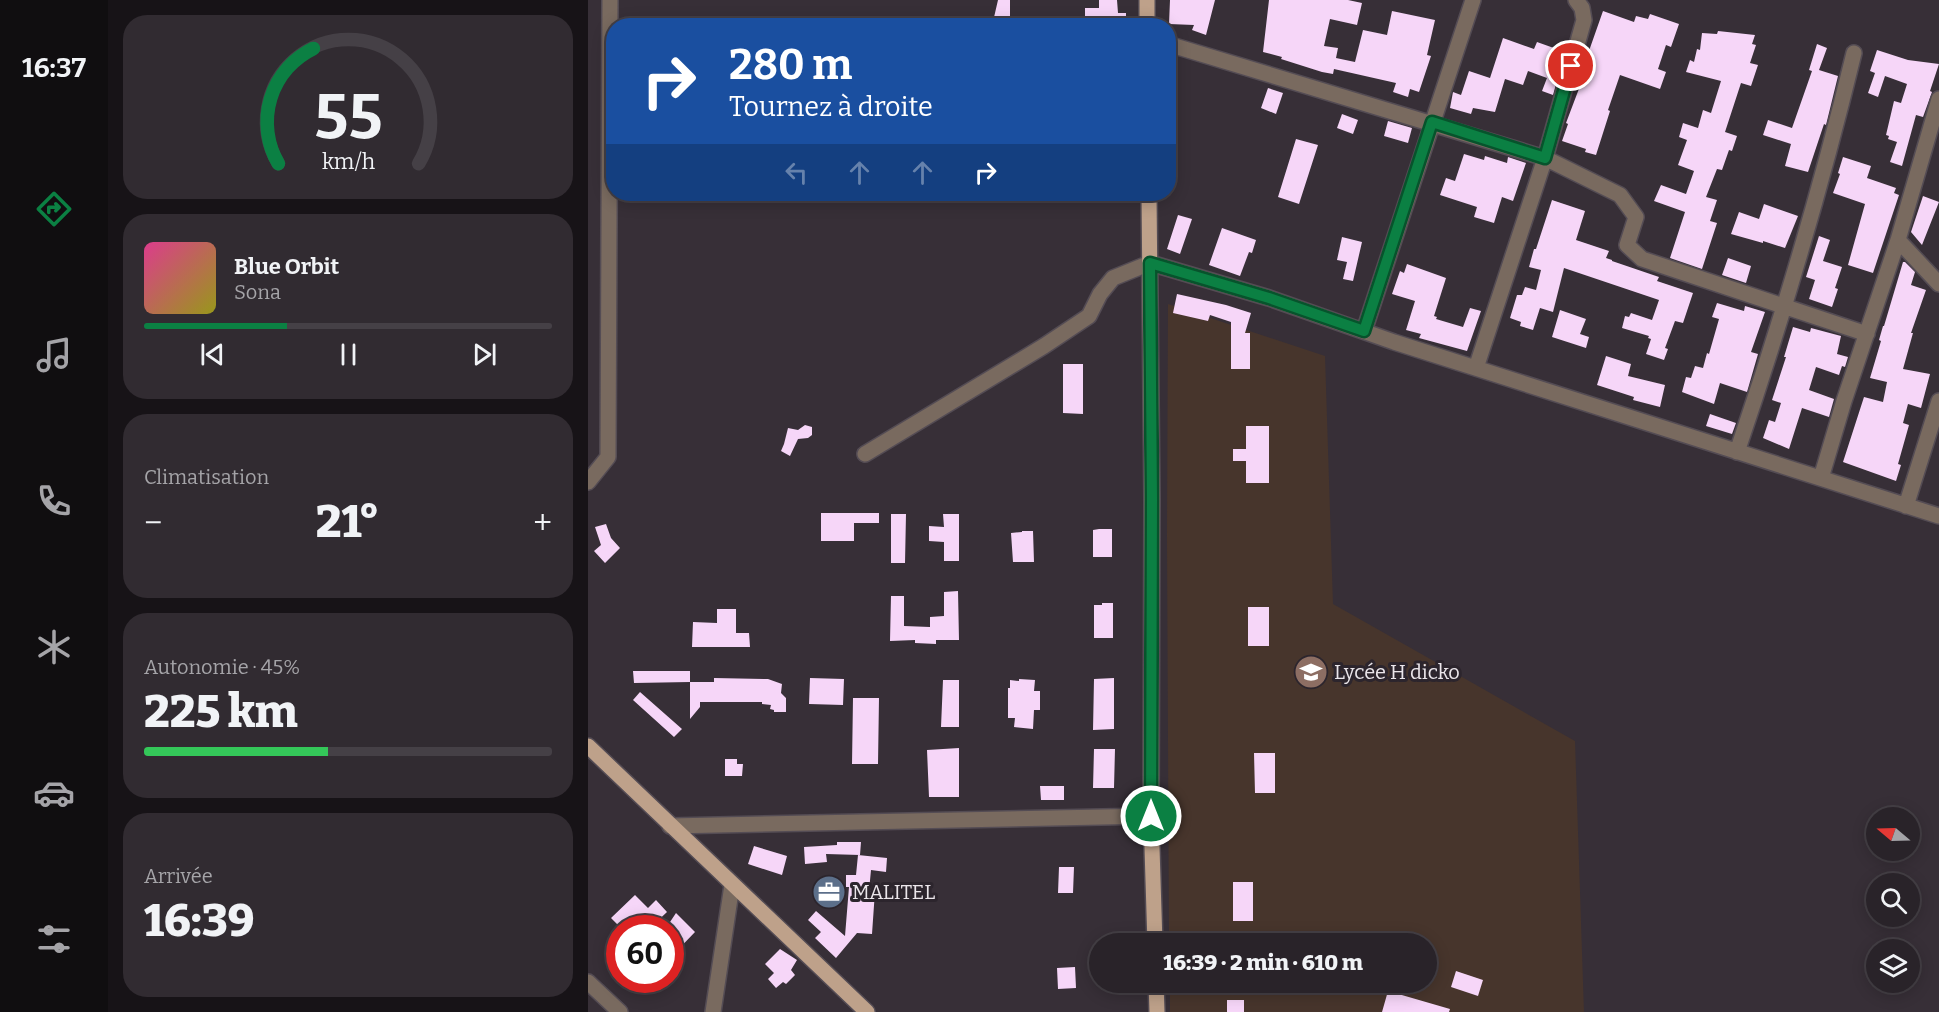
<!DOCTYPE html>
<html lang="fr">
<head>
<meta charset="utf-8">
<style>
	:root { --surface:#292329; --page:#312b31; --text:#f1f3f6; --muted:#a5a4a8; --line:#454046; --accent:#0b8043 }
	body { margin:0; font-family:Bitter,serif; background:var(--page); color:var(--text); height:100vh; display:flex; flex-direction:column; font-size:22px; white-space:nowrap }
	* { box-sizing:border-box; margin:0 }
	p { font-size:20px; color:var(--muted) }
	.icon { flex:none; width:33px; height:33px; fill:none; stroke:currentColor; stroke-width:2; stroke-linecap:round; stroke-linejoin:round }
	.map { position:relative; flex:1; overflow:hidden }
	.details { display:flex; flex-direction:column; gap:15px; padding:15px; background:#171317; width:480px }
	.details>* { flex:none }
	.banner { position:absolute; left:18px; top:18px; width:570px; height:183px; border-radius:24px; box-shadow:0 3px 15px #0003,0 0 0 2px var(--line); background:#1a4fa0; color:#fff; overflow:hidden }
	.needle { width:39px; rotate:289deg }
	.tools { position:absolute; left:1278px; top:807px; display:grid; gap:12px }
	.tools a { display:grid; place-items:center; width:54px; height:54px; border-radius:50%; background:var(--surface); box-shadow:0 3px 15px #0003,0 0 0 2px var(--line); font-size:30px }
	.speed { position:absolute; left:18px; top:915px; display:flex; gap:12px; font-size:30px; font-weight:700; text-align:center }
	.speed>* { display:grid; place-content:center; width:78px; height:78px; border-radius:50%; background:var(--surface); box-shadow:0 3px 15px #0003,0 0 0 2px var(--line); line-height:1 }
	.speed .limit { border:9px solid #d22; background:#fff; color:#111 }
	.pin { position:absolute; display:grid; place-items:center; width:51px; height:51px; color:#fff; margin:-26px; border:3px solid #fff; border-radius:50%; box-shadow:0 2px 6px #0007 }
	.me { position:absolute; width:66px; margin:-33px; rotate:0deg; stroke-linejoin:round; filter:drop-shadow(0 0 4px #0008) }
	.turn { display:flex; align-items:center; gap:21px; height:126px; padding:0 24px; font-size:27px }
	.turn .icon { width:78px; height:78px; stroke-width:2.5 }
	.turn b { display:block; font-size:42px; line-height:51px }
	.lanes { display:flex; align-items:center; height:57px; padding:0 24px; background:#0003; justify-content:center; gap:30px; direction:ltr }
	.lanes .off { opacity:.35 }
	.big { font-size:45px; font-weight:800; line-height:1.1 }
	.details .card { flex:1; display:flex; flex-direction:column; justify-content:center; gap:9px; min-width:0; padding:0 21px; border-radius:24px; background:var(--page) }
	.details .dial { align-items:center; gap:0 }
	.dial svg { height:156px; overflow:visible; fill:none; stroke:var(--line); stroke-width:7; stroke-linecap:round; text-anchor:middle }
	.dial text { fill:var(--text); stroke:none }
	.song { display:flex; align-items:center; gap:18px }
	.cover { width:72px; height:72px; border-radius:9px; background:linear-gradient(135deg,hsl(330 70% 55%),hsl(60 70% 35%)) }
	.played { height:6px; border-radius:3px; background:linear-gradient(90deg,var(--accent) 35%,var(--line) 35%) }
	.keys { display:flex; justify-content:space-around; direction:ltr }
	.heat { display:flex; justify-content:space-between; align-items:center; font-size:33px; direction:ltr }
	.charge { height:9px; border-radius:4px; background:linear-gradient(90deg,#34c759 45%,var(--line) 0) }
	.trip { position:absolute; left:501px; top:933px; width:348px; height:60px; border-radius:30px; background:var(--surface); box-shadow:0 3px 15px #0003,0 0 0 2px var(--line); font-weight:800; line-height:60px; text-align:center }
	main { display:flex; flex:1; min-height:0 }
	.menu { display:flex; flex-direction:column; width:108px; justify-content:space-around; align-items:center; background:#100e10; color:var(--muted) }
	.menu .icon { width:42px; height:42px }
	.menu .active { color:var(--accent) }
	.menu b { font-size:27px; color:var(--text) }
	.map>svg:first-child { display:block }
	.education { fill:#47352c }
	.building { fill:#f6d6f8 }
	.lines { fill:none; stroke-linecap:round; stroke-linejoin:round }
	.minor-casing { stroke:#544c54; stroke-width:18 }
	.primary-casing { stroke:#544c54; stroke-width:18 }
	.minor { stroke:#796a5f; stroke-width:15 }
	.primary { stroke:#bea18a; stroke-width:15 }
	.route-casing { stroke:#07532c; stroke-width:15 }
	.route { stroke:#0b8043; stroke-width:10 }
	.labels { text-anchor:middle; stroke-width:6; stroke-linejoin:round; paint-order:stroke }
	.poi-label { font-size:20px; fill:#ebe6eb; stroke:#2c252d; text-anchor:start }
</style>
</head>
<body>
<main>
<nav class="menu">
<b>16:37</b>
<svg class="icon active" aria-label="directions" viewBox="0 0 24 24"><path d="M12 3l9 9-9 9-9-9zM9 14v-3h6M13 9l2 2-2 2"/></svg>
<svg class="icon" aria-label="music" viewBox="0 0 24 24"><path d="M9 18V5l10-2v13"/><circle cx="6" cy="18" r="3"/><circle cx="16" cy="16" r="3"/></svg>
<svg class="icon" aria-label="phone" viewBox="0 0 24 24"><path d="M5 4h4l2 5-3 2q2 4 5 5l2-3 5 2v4C11 20 4 13 5 4z"/></svg>
<svg class="icon" aria-label="climate" viewBox="0 0 24 24"><path d="M12 3v18M4 7l16 10M4 17L20 7"/></svg>
<svg class="icon" aria-label="car" viewBox="0 0 24 24"><path d="M5 17H2v-5l4-1 3-4h7l3 4 3 1v5h-3M9 17h6M6 11h13"/><circle cx="7" cy="17" r="2"/><circle cx="17" cy="17" r="2"/></svg>
<svg class="icon" aria-label="filters" viewBox="0 0 24 24"><path d="M4 7h16M4 17h16"/><circle cx="9" cy="7" r="2"/><circle cx="15" cy="17" r="2"/></svg>
</nav>
<section class="details">
<div class="card dial"><svg viewBox="0 0 100 80">
<path d="M14 69A42 42 0 1 1 86 69"/>
<path d="M14 69A42 42 0 0 1 32 10" stroke="#0b8043"/>
<text x="50" y="56" font-size="32" font-weight="700">55</text>
<text x="50" y="72" font-size="11">km/h</text>
</svg></div>
<div class="card">
<div class="song"><i class="cover"></i><div><b>Blue Orbit</b><p>Sona</p></div></div>
<div class="played"></div>
<div class="keys"><svg class="icon" aria-label="previous" viewBox="0 0 24 24"><path d="M18 5L8 12l10 7zM5 5v14"/></svg><svg class="icon" aria-label="pause" viewBox="0 0 24 24"><path d="M8 5v14M16 5v14"/></svg><svg class="icon" aria-label="next" viewBox="0 0 24 24"><path d="M6 5l10 7-10 7zM19 5v14"/></svg></div>
</div>
<div class="card"><p>Climatisation</p>
<div class="heat"><a>−</a><b class="big">21°</b><a>+</a></div>
</div>
<div class="card"><p>Autonomie · 45%</p><b class="big">225 km</b><div class="charge"></div></div>
<div class="card"><p>Arrivée</p><b class="big">16:39</b></div>
</section>
<div class="map">
<svg width="1351" height="1012" viewBox="0 0 1351 1012">
	<rect width="100%" height="100%" fill="#372f37"/>
	<path class="education" d="M580,304L737,356L745,604L987,741L996,1012H582V983L838,982V944L581,943L579,536Z"/>
	<path class="building" d="M410,0H422V26H404Z
		M511,0H529L530,13H538V23L497,24V8H511Z
		M582,0H627L618,35L604,30L606,25L581,24Z
		M681,0H760L774,3L769,25L742,19L736,46L750,48L748,58L767,62L775,30L799,35L804,11L847,20L839,55L843,56L831,92L822,89L820,97L805,92L808,83L746,69L745,74L734,72L693,59L694,57L675,52Z
		M1015,11L1046,22L1048,16L1060,19L1062,14L1091,24L1083,47L1078,45L1070,69L1078,72L1072,89L1032,75L1020,110L1022,111L1008,155L997,152L998,149L974,141L980,124L978,123L992,86L989,85Z
		M1130,31L1167,35L1164,44L1168,45L1162,63L1170,65L1163,86L1153,83L1137,132L1149,136L1144,151L1141,150L1134,170L1129,169L1118,197L1129,200L1122,221L1129,223L1114,269L1082,258L1097,212L1066,201L1073,185L1098,194L1106,171L1090,165L1099,140L1091,137L1095,123L1110,128L1115,110L1123,113L1133,81L1098,72L1102,60L1106,62L1109,49L1112,50L1114,33L1129,34Z
		M915,38L946,49L949,42L977,52L965,95L954,91L959,78L940,71L935,85L917,79L907,112L885,108L883,114L862,108L865,92L873,95L881,71L902,78Z
		M1229,44L1239,48L1231,70L1250,76L1238,125L1236,124L1220,172L1197,166L1203,144L1175,135L1180,120L1204,128L1224,71L1221,70Z
		M1289,50L1320,60L1351,64L1342,91L1344,92L1335,117L1328,115L1314,166L1302,162L1309,142L1300,139L1301,136L1298,135L1306,101L1313,103L1319,84L1297,76L1290,97L1280,93L1287,73L1282,71Z
		M680,88L695,93L688,114L673,108Z
		M754,114L770,120L765,134L749,128Z
		M800,121L824,128L820,143L796,136Z
		M708,139L730,145L711,204L690,197Z
		M876,154L896,160L897,156L919,163L920,157L938,163L925,201L914,197L906,223L886,217L889,207L852,195L858,178L867,181Z
		M1255,157L1283,166L1279,178L1308,188L1306,193L1311,195L1285,273L1260,265L1277,204L1245,193L1252,174L1250,173Z
		M1335,196L1351,202L1334,245L1323,232Z
		M964,200L997,211L988,240L1021,251L1018,258L1024,260V261L1071,277L1069,281L1105,293L1095,323L1087,321L1077,348L1080,349L1076,360L1058,354L1063,339L1060,338L1061,336L1034,328L1037,316L1041,317L1043,313L1064,320L1071,300L976,268L965,312L952,308L945,330L932,326L933,322L922,318L929,295H934L937,287L948,290L953,270L941,267L946,249H948Z
		M1176,204L1210,216L1197,248L1175,241V243L1143,234L1151,212L1171,219Z
		M590,215L604,219L592,254L579,249Z
		M634,228L668,240L664,253L661,252L652,276L621,265Z
		M1231,236L1242,240L1235,261L1254,267L1247,288L1250,289L1244,307L1221,299L1227,280L1218,277Z
		M754,237L774,242L765,281L755,279L759,262L749,260Z
		M1140,258L1163,266L1158,283L1134,275Z
		M1315,262H1317L1327,272L1323,285L1338,290L1323,333H1325L1315,369L1342,374L1333,408L1320,404L1315,423L1321,425L1310,464L1313,465L1308,481L1255,462L1276,397L1295,402L1299,382L1282,378L1293,341L1291,340L1295,326H1296Z
		M819,264L858,278L846,316L849,317L848,319L875,327L882,308L893,311L879,351L831,338L833,334L818,330L827,301L804,294L812,271L816,273Z
		M589,294L638,305L663,313L657,333H662V369H643V322L622,315L620,321L585,313Z
		M1129,303L1156,311L1157,306L1177,312L1163,352L1170,354L1159,392L1132,383L1126,404L1094,392L1098,377L1103,378L1107,366L1115,368L1119,353L1121,354L1131,319L1124,317Z
		M972,310L998,319L992,334L1001,337L998,348L964,337Z
		M1205,327L1222,332L1223,328L1253,336L1249,354L1260,357L1257,367L1254,366L1251,375L1228,367L1221,390L1246,399L1241,417L1214,408L1201,449L1175,438L1181,420L1187,422L1193,403L1184,400L1198,357H1196Z
		M1018,356L1043,364L1040,376L1077,385L1072,407L1045,400L1046,397L1009,385Z
		M475,364H495V414L475,413Z
		M1122,414L1148,423L1144,434L1118,426Z
		M217,425L224,427V435L220,438L210,439L202,456L193,451L196,444L200,428L210,430Z
		M658,426H681V483H658V461H645V449H658Z
		M233,513H291V523H266V541H233Z
		M303,514H318L317,563H303Z
		M355,514H371V561H356V542L341,541V526L356,527Z
		M18,524L23,538L32,548L17,563L6,551L13,545L7,527Z
		M511,529H524V557H505V530Z
		M434,531H445L446,562H425L423,533L434,532Z
		M370,591L371,640H348V644L327,643V640L302,641L303,596H316V626L342,627V617L356,616V592Z
		M514,603H525V638H506V605H514Z
		M660,607H681V646H660Z
		M129,609H148V633H161L162,647H104L105,622L129,623Z
		M45,671H102V682L46,683Z
		M126,678L180,679L194,684L193,693L198,698V712H186V710L182,709L183,705L174,704V702H112V707L102,719V682H126Z
		M222,678L256,679L255,705L221,704Z
		M526,678V729L505,730L506,679Z
		M431,679L447,680L446,691H452V710H446L445,729L426,727L427,718H420V688H422V680L431,681Z
		M355,680H371V727H353Z
		M52,692L94,729L86,737L45,700Z
		M265,698H291L290,764H264Z
		M371,748V797H341L339,750Z
		M506,749H527L526,788H505Z
		M666,753H687V793H667Z
		M137,759H149V764H155L154,776H137Z
		M452,786H476V800H453Z
		M249,842H273L272,855L238,854L239,862L217,864L216,847L249,845Z
		M166,846L199,856L194,875L160,864Z
		M270,855L299,858L298,872L283,870L281,891H287L284,934L269,933L248,958L227,938L233,932L220,920L228,911L257,936L261,887H258V875H268Z
		M471,867H486L485,893H470Z
		M645,882H665V921H645Z
		M47,895L60,908L68,900L79,912L62,928H33L23,918Z
		M88,913L107,932L82,958V922Z
		M192,949L209,960L203,970L207,975L198,984L195,982L188,988L180,979L186,973L177,964Z
		M487,967L488,988L470,989L469,968Z
		M868,971L895,980L890,996L863,987Z
		M800,991L862,1009L861,1012H794Z
		M639,1000H656V1012H639Z"/>
	<g class="lines">
		<g class="minor-casing">
			<path id="minor" d="M580,44L957,158L1032,195L1048,217L1039,245L1054,259L1279,334
				M1310,240L1351,284
				M776,331L885,0
				M888,368L957,158L996,20L994,8L988,0
				M1149,452C1194,320 1233,188 1266,53
				M277,454L456,346L501,316L512,294L525,278L562,263L681,298L806,342L1351,516
				M1233,478L1256,401L1310,240L1351,99
				M0,482L20,457L22,0
				M1318,506L1351,401
				M82,826L563,816
				M0,982L32,1012
				M125,1012L144,885"/>
		</g>
		<g class="primary-casing">
			<path id="primary" d="M559,26V0
				M561,194L564,500L563,816L567,944
				M0,746L279,1012
				M568,982L569,1012"/>
		</g>
		<use href="#minor" class="minor"/>
		<use href="#primary" class="primary"/>
	</g>
	<g class="lines">
		<g class="route-casing">
			<path id="route" d="M563,816L564,500L562,263L681,298L776,331L844,122L957,158L983,66"/>
		</g>
		<use href="#route" class="route"/>
	</g>
	<defs>
		<g id="school-disc" transform="scale(1.725)"><circle r="9.5" fill="#8d6e63" stroke="#2c252d"/><path d="M0-5L7-2L0 1L-7-2ZM-4 1L0 2.5L4 1V4Q0 6-4 4Z" fill="#fff"/></g>
		<g id="office-disc" transform="scale(1.725)"><circle r="9.5" fill="#5c6f8a" stroke="#2c252d"/><path d="M-6-3h4V-5.5h4V-3h4V5H-6ZM-1-4.5V-3h2v-1.5ZM-6 0V1H6V0Z" fill="#fff"/></g>
	</defs>
	<g fill-rule="evenodd">
		<use href="#school-disc" x="723" y="672"/>
		<use href="#office-disc" x="241" y="892"/>
	</g>
	<g class="labels">
		<g class="poi-label">
			<text x="746" y="679">Lycée H dicko</text>
			<text x="264" y="899">MALITEL</text>
		</g>
	</g>
</svg>
<div class="tools">
<a><svg class="needle" viewBox="-14 -14 28 28"><path d="M0-13l5 13h-10z" fill="#e53935"/><path d="M0 13l5-13h-10z" fill="#a5a4a8"/></svg></a>
<a><svg class="icon" aria-label="search" viewBox="0 0 24 24"><circle cx="10" cy="10" r="6"/><path d="M15 15l6 6"/></svg></a>
<a><svg class="icon" aria-label="layers" viewBox="0 0 24 24"><path d="M12 4l9 5-9 5-9-5zM3 14l9 5 9-5"/></svg></a>
</div>
<div class="speed"><div class="limit">60</div></div>
<div class="pin" style="left:983px;top:66px;background:#d93025"><svg class="icon" aria-label="arrive" viewBox="0 0 24 24"><path d="M6 21V4h12l-3 4 3 4H6"/></svg></div>
<svg class="me" style="left:563px;top:816px" viewBox="-20 -20 40 40"><circle r="17" fill="#0b8043" stroke="#fff" stroke-width="3"/><path d="M0-11L8 9 0 5-8 9z" fill="#fff"/></svg>
<div class="trip">16:39 · 2 min · 610 m</div>
<div class="banner">
<div class="turn"><svg class="icon" aria-label="right" viewBox="0 0 24 24"><path d="M7 20v-9h11M14 6l5 5-5 5"/></svg><div><b>280 m</b>Tournez à droite</div></div>
<div class="lanes"><svg class="icon off" aria-label="left" viewBox="0 0 24 24"><path d="M17 20v-9H6M10 6l-5 5 5 5"/></svg><svg class="icon off" aria-label="ahead" viewBox="0 0 24 24"><path d="M12 20V5M6 11l6-6 6 6"/></svg><svg class="icon off" aria-label="ahead" viewBox="0 0 24 24"><path d="M12 20V5M6 11l6-6 6 6"/></svg><svg class="icon" aria-label="right" viewBox="0 0 24 24"><path d="M7 20v-9h11M14 6l5 5-5 5"/></svg></div>
</div>
</div>
</main>
</body>
</html>
